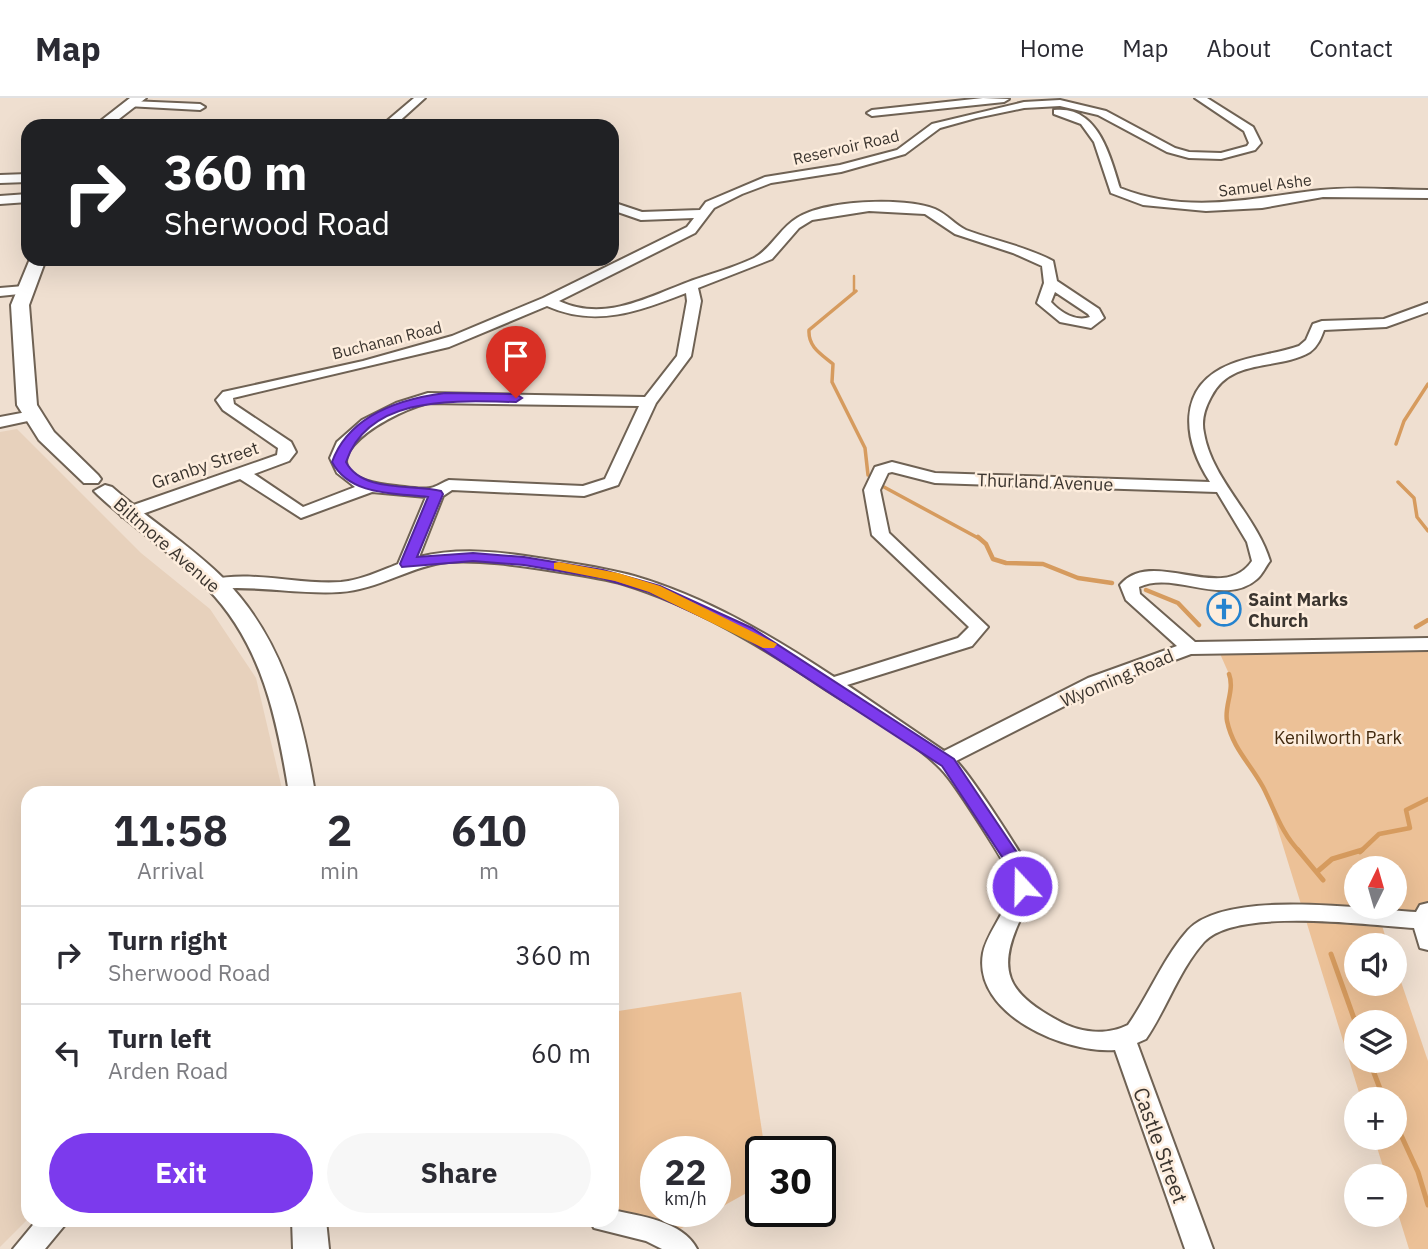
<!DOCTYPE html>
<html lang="en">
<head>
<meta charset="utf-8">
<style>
	:root { --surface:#fff; --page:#f7f7f7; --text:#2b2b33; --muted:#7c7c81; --line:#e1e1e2; --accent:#7c3aed }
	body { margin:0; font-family:"IBM Plex Sans",sans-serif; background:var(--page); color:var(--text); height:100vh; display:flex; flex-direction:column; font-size:26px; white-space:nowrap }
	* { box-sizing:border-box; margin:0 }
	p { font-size:23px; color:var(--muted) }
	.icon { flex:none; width:38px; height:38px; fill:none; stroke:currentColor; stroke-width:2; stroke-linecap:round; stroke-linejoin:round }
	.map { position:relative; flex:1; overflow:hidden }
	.sheet { position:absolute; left:21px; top:688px; width:598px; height:441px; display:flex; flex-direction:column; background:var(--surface); border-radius:21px; box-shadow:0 7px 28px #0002 }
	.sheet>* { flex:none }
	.guide { position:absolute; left:21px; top:21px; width:598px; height:147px; border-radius:21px; box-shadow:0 7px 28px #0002; background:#202124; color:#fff; overflow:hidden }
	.needle { width:46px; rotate:5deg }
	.buttons { position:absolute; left:1344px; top:758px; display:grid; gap:14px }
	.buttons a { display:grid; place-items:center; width:63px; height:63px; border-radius:50%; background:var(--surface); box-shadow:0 7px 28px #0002; font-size:35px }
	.speed { position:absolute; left:640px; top:1038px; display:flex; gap:14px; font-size:35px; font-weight:700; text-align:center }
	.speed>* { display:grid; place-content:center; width:91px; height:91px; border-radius:50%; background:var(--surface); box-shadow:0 7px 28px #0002; line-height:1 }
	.speed small { font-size:18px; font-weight:400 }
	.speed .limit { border:4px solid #111; border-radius:10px; background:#fff; color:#111 }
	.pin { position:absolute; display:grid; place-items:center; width:60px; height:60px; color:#fff; margin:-72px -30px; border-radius:50% 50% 50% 0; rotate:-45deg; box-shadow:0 0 7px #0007 }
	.pin .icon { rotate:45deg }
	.me { position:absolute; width:77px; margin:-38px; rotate:339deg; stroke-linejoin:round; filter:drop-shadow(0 0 5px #0008) }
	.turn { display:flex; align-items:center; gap:24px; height:147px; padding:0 28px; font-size:32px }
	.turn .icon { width:91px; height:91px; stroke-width:2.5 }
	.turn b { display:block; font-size:49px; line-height:60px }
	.eta { display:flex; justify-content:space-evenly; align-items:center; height:119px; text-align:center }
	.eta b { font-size:42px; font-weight:700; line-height:49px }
	.cta { display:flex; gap:14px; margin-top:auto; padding:14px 28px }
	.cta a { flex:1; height:80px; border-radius:42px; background:var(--accent); color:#fff; font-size:28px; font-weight:700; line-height:80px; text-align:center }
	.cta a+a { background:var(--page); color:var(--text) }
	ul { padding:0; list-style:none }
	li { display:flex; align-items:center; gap:21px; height:98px; padding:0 28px; border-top:2px solid var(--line) }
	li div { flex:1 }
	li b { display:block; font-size:26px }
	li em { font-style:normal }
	header { display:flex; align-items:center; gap:42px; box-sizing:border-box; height:98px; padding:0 35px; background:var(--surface); border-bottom:2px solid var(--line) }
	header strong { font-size:33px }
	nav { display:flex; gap:38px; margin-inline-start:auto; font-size:24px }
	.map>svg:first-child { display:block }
</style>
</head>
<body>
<header>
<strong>Map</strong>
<nav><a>Home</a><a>Map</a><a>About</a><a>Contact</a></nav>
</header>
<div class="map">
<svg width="1428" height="1151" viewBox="0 0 1428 1151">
	<rect width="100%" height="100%" fill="#efdfd0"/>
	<path fill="#e7d1bc" d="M17,331L141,455L210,511L256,580L283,695H28V1121L0,1149V334Z"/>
	<path fill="#ecc197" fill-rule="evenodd" d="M1428,546V813L1380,821L1388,847H1356V886H1395V866L1428,963V1151H1409L1395,1106V1078H1386L1374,1040H1395V1001H1361L1267,696L1228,634L1229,576L1217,549ZM1356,770H1395V808H1356ZM1356,924H1395V962H1356Z
		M741,894L765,1053L761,1054V1087L716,1112V1054H656V1113H713L680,1131L613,1113L612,914Z"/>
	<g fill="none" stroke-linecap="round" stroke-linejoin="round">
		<path stroke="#d69b5e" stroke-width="2.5" d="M854,195V178"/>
		<path stroke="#d69b5e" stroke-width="3.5" d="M856,193L809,232C808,249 821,256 833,266L832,284L865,350L868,377
			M1396,346L1404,323L1428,286
			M1398,384L1414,400L1417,419L1428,433
			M884,389L980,441"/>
		<path stroke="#d69b5e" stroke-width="4.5" d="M978,439L986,446L993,461L1006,465L1043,466L1078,480L1112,485
			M1146,492L1178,505L1199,527
			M1416,529L1428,522
			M1229,576C1235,592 1224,608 1227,623C1233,651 1250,665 1263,689C1275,712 1281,735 1300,754
			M1360,754L1379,736L1410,730L1406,712L1428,701"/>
		<path stroke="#d69b5e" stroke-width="5" d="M1298,752L1323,782
			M1318,773L1332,761L1362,752
			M1331,856L1356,926
			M1369,962L1384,1001
			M1395,1024L1418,1074L1428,1107"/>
		<defs>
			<path id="minor" d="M414,0H425L394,28H381Z
				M983,0L1009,1L1004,4L872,18L867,15L872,12Z
				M1195,0H1207L1253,29L1261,45L1255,52L1221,61L1189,60L1167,54L1098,17L1060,8L1024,10L976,20L940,30L905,56L841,74L771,85L742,96L714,110L695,135L559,203C604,224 646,200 688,184C710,176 733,170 754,160C772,150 780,130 797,120C825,102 904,99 935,111C947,116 955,127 966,132C995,143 1025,148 1053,163L1057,183L1099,211L1104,220L1091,230L1060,224L1037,205L1044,185L1042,168L1013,155L955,136L925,116L869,113L812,122L799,130L772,161L698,190L701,203L691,258L656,305L618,387L584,398L452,392L443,398L419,459C460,449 503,454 545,461C575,466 605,470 634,478C706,499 772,538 834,579L958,540L969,529L872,437L864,392L875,369L892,364L935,375L1210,384C1183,343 1175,288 1231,266C1253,257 1277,256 1299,248L1306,242L1313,226L1322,223L1384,221L1428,205V214L1386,229L1324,232C1321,240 1318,248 1310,254C1278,273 1231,259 1211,299C1205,310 1201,322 1204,335C1212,382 1256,417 1270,463C1266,468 1262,477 1257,481C1224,510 1174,472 1139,489L1140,496L1195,544L1428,540V552L1191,556L1102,589L956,663C967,672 1031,768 1032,779C1034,793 1027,807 1021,820C996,872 1007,895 1057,922C1079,935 1106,938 1128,927C1149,897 1163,860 1188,832C1226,791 1363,811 1416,814L1420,807L1428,805V852L1420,850L1414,830C1367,827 1236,809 1204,844C1179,872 1167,910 1146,941L1137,945L1213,1151H1185L1115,952C1067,956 972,917 983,855C988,830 1016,805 1010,778C1008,768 957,690 947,678C924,648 855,611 822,589C761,548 695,508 623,486C599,479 573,476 548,472C515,467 481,462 448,464C410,468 378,492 340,494C299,497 258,487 216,491L207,486L210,482C252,472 298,487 341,484C361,482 380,473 398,466L426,399L372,394L301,420L240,381L134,419H122L120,415L122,411L277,357L278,350L223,312L216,302L223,294L363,263L452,238L543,200L687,129L694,120L641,122L612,112V104L642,114L700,112L706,104L765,79L840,67L897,52L932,26L1024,4L1060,2L1106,13L1175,50L1189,54L1221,55L1247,48L1249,45L1244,33ZM1055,194L1088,216L1090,219C1076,224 1061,215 1051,204ZM686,195L687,203L677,258L645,299L428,295L396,305L362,322L337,344L330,360L337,375L355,389L303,409L254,376L289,363L296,354L291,344L234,306L233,300L449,249L547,208C596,230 639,213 686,195ZM428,305L639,308L605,381L583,388L449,382C443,384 440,387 434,389C424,393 407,389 396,388C290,377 378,318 428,305ZM892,374L935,385L1217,394L1247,444L1252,463C1223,507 1152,448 1120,487L1126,502L1177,548L1088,580L944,653L847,587L972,548L988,529L889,435L880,392L888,375Z
				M131,3L200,6L205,9L200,12L127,8L126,6Z
				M1054,12C1098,7 1110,58 1120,90C1189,117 1251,100 1321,92C1355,88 1393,92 1428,92V100L1323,99L1262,110L1206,113L1143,107L1111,95L1094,44L1081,26L1054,16Z
				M28,76V84L0,85V77Z
				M28,96V104L0,106V98Z
				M24,188L31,192L29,195L0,198V190Z
				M32,313L37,315V321L0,329V319Z
				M612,1112C640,1118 683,1123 697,1151H662L646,1143L594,1130L590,1122H612Z
				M37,1122H69L45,1151H13Z"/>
			<path id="major" d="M130,0H146L110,28H94Z
				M30,161H46L29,207L37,307L54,334L98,377L101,381L98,385H84L39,342L17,307L11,207Z
				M105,387L112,389C148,421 190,447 224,481C282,540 302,616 315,695H289C277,621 262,546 207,490C174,456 133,430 98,397L94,393Z
				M292,1122H326L329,1151H293Z"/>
		</defs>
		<use href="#minor" stroke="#6f6254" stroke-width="4"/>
		<use href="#major" stroke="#6f6254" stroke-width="4"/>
		<use href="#minor" fill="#fff" fill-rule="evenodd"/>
		<use href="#major" fill="#fff" fill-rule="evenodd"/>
	</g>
	<path fill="#7c3aed" stroke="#51269a" stroke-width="2" d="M445,295L516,296L522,300L516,304C457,303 369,296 346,364C362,395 413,386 441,393L443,396L417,459L473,455L524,459L603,472L660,488L752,530L954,661L1028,771L1031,788L1028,792H1015L1010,771L942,668L741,537L649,494L601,480L524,467L473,463L402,469L400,466L428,399C395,395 350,398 332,364C349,317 399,301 445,295Z"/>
	<path fill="#f59e0b" d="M559,464L618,475L660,488L777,546L774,550H763L649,494L615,483L554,471V465Z"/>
	<defs>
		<symbol id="church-ring" viewBox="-11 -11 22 22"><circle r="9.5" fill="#fdeddd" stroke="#2583cf" stroke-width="1.5"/><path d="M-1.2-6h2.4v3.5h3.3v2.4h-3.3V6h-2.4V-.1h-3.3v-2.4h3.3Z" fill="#2583cf"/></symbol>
	</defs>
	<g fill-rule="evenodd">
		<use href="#church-ring" x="1205" y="492" width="38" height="38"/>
	</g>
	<g text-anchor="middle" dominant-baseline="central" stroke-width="5" stroke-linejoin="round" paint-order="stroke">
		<g font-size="16" fill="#3b352f" stroke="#fdeddd">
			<text transform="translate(846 49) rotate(-13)">Reservoir Road</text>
			<text transform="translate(1265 87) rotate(-7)">Samuel Ashe</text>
			<text transform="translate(387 242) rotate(-14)">Buchanan Road</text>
		</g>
		<g font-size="18" fill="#3b352f" stroke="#fdeddd">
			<text transform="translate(205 367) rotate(-19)">Granby Street</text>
			<text transform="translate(1045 384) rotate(2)">Thurland Avenue</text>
			<text transform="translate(167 447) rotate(41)">Biltmore Avenue</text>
			<text transform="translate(1117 580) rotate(-23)">Wyoming Road</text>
		</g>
		<g font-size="18" font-weight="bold" fill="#3b352f" stroke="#fdeddd" text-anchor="start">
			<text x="1248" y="501">Saint Marks<tspan x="1248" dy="21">Church</tspan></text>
		</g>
		<g font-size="18" fill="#432b10" stroke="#fdeddd">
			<text x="1338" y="639">Kenilworth Park</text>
		</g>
		<g font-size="21" fill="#3b352f" stroke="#fdeddd">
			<text transform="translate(1161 1047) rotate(70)">Castle Street</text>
		</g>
	</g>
</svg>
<div class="buttons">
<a><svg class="needle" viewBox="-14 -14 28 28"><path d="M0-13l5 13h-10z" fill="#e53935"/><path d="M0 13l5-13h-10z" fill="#7c7c81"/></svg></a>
<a><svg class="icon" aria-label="sound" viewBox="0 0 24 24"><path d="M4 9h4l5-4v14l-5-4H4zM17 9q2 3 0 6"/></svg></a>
<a><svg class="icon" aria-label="layers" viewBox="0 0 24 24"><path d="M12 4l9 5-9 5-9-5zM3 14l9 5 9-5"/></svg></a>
<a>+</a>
<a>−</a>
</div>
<div class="speed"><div>22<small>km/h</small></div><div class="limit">30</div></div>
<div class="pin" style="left:516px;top:300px;background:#d93025"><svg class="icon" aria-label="arrive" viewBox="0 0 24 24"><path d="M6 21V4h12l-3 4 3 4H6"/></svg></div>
<svg class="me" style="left:1022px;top:788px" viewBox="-20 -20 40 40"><circle r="17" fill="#7c3aed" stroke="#fff" stroke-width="3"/><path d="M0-11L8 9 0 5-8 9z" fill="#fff"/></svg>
<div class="guide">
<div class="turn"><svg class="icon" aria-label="right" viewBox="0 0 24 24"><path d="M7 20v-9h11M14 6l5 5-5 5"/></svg><div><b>360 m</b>Sherwood Road</div></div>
</div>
<section class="sheet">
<div class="eta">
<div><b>11:58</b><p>Arrival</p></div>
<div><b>2</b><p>min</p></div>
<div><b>610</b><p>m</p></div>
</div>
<ul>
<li><svg class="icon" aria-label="right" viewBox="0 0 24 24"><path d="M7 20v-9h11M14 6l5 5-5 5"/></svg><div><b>Turn right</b><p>Sherwood Road</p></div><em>360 m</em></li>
<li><svg class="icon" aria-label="left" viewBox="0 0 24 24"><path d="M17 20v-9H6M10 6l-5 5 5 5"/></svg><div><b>Turn left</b><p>Arden Road</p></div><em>60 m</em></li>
</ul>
<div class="cta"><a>Exit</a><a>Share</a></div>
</section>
</div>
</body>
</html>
